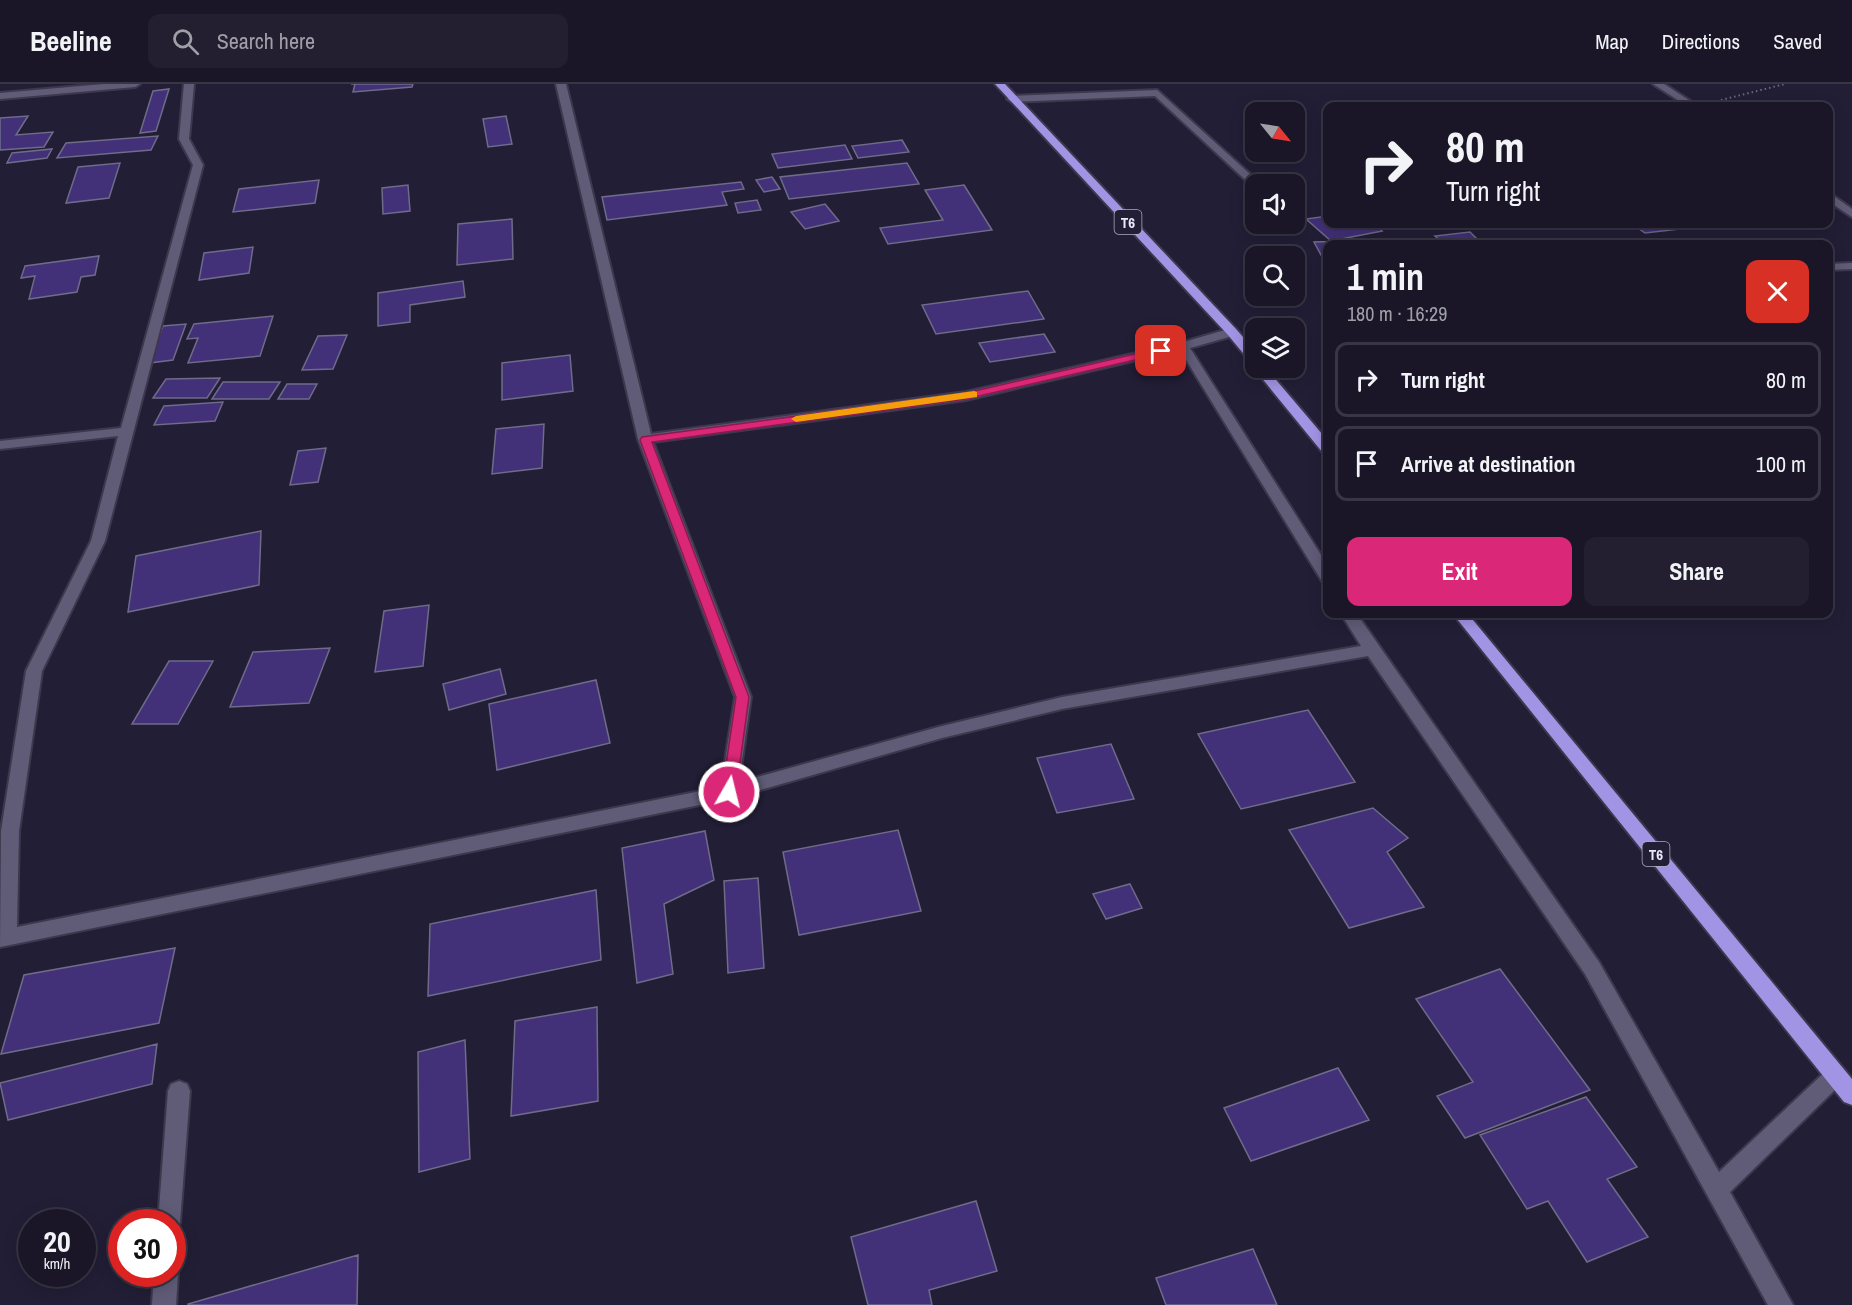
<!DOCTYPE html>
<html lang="en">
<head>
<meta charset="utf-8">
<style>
	:root { --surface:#1a1628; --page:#231f30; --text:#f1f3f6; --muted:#9f9fa8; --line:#383545; --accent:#db2777 }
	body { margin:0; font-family:"Archivo Narrow",sans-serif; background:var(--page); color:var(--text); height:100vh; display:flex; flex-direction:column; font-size:22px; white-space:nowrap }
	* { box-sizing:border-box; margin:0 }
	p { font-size:20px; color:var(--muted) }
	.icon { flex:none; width:33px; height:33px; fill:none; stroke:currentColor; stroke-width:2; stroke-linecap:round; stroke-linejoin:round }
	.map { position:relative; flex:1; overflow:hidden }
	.details { position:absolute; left:1323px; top:156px; width:510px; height:378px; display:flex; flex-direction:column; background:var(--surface); border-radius:12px; box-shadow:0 3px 15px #0003,0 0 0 2px var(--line) }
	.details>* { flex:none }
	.top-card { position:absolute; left:1323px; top:18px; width:510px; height:126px; border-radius:12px; box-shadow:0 3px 15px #0003,0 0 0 2px var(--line); background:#1a1628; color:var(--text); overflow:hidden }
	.needle { width:39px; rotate:120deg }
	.buttons { position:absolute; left:1245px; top:18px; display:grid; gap:12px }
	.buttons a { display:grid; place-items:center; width:60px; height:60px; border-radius:12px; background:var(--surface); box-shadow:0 3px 15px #0003,0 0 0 2px var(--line); font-size:30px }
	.speed { position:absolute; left:18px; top:1125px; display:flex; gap:12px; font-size:30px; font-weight:700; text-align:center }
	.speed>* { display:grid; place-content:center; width:78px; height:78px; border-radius:50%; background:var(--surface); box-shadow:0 3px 15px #0003,0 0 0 2px var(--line); line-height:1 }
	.speed small { font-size:15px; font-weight:400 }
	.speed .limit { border:9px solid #d22; background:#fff; color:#111 }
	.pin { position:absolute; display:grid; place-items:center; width:51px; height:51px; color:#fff; margin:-26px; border-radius:12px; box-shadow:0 3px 9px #0006 }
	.me { position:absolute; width:66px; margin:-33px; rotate:8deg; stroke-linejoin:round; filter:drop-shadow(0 0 4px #0008) }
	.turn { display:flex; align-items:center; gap:21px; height:126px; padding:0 24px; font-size:27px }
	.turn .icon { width:78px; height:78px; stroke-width:2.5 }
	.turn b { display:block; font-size:42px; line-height:51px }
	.round { display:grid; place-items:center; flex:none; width:63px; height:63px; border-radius:12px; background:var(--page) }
	.overview { display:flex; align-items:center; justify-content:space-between; height:102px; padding:0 24px }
	h1 { font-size:36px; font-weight:700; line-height:45px }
	.action { display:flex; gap:12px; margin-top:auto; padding:12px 24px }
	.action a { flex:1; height:69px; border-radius:12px; background:var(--accent); color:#fff; font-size:24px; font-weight:700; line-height:69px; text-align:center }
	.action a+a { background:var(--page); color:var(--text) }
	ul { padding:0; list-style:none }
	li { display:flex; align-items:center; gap:18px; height:75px; margin:0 12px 9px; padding:0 12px; border:3px solid var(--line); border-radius:12px }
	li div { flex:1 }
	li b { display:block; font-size:22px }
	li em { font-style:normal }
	header { display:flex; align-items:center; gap:36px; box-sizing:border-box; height:84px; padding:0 30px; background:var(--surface); border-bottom:2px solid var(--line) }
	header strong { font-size:28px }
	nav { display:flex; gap:33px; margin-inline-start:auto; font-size:21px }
	.search { width:420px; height:54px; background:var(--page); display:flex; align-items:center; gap:15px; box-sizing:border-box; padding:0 21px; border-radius:12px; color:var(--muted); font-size:22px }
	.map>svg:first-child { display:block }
</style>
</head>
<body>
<header>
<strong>Beeline</strong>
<div class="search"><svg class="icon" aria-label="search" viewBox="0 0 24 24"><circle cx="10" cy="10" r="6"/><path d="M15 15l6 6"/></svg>Search here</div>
<nav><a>Map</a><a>Directions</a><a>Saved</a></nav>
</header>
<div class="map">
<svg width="1852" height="1221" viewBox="0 0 1852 1221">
	<rect width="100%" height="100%" fill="#221e36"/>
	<path fill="#423079" stroke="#6f6b88" stroke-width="1.5" d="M351,0H413L412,3L353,8L355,0Z
		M169,5L156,47L140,49L153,7Z
		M28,32L16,51L53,48L44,63L0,66V34Z
		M506,32L512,60L488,63L483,35Z
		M158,52L151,66L57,74L66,59Z
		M902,56L909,68L858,74L852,62Z
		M845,61L852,75L778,84L772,70Z
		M52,65L47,74L7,79L12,69Z
		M120,79L109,114L66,119L78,83Z
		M907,79L919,100L789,115L780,93Z
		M772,93L780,105L764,108L756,96Z
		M319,96L315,119L233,128L239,105Z
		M741,98L744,105L722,108L727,121L607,136L602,113Z
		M408,101L410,127L383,130L382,104Z
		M964,101L992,146L888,160L880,144L943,136L925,106Z
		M757,116L761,126L738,129L735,119Z
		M825,120L839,137L805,145L791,128Z
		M1328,132V140H1373L1382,147L1331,157L1306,135Z
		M512,135L513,175L457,181L458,140Z
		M1632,140H1673L1680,145L1645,149Z
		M1470,148L1482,160H1444L1435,152Z
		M1383,156L1386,160H1328V184L1314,158Z
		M253,163L249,189L199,196L204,169Z
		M99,172L95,191L81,193L77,208L29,215L35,192L21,194L25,182Z
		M463,197L465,213L410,221V238L378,242V209Z
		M1028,207L1044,235L936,250L922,221Z
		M273,232L260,272L188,279L198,254L187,255L194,240Z
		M186,240L173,276L149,279L163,242Z
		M1044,250L1055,268L990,278L979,259Z
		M347,251L333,285L302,286L318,252Z
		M570,271L573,307L502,316V279Z
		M220,294L207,314H153L166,295Z
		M223,298H280L269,315H212Z
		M287,300H317L309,315H278Z
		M223,318L215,337L154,341L164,322Z
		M544,340L542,384L492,390L496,345Z
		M326,364L318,398L290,401L298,367Z
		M261,447L259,501L128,528L136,472Z
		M429,521L423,582L375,588L384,527Z
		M330,564L309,619L230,623L253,568Z
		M169,577H213L178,640H132Z
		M500,585L506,610L449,626L443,600Z
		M596,596L610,659L497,686L489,620Z
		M1308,626L1355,698L1241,725L1198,650Z
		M1111,660L1134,715L1057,729L1037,674Z
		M1373,724L1408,754L1387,768L1424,823L1349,844L1289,746Z
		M898,746L921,827L799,851L783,768Z
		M705,747L714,796L664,820L673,890L637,899L622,764Z
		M758,794L764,884L728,889L724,797Z
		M1130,800L1142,824L1106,835L1093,810Z
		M596,806L601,876L428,912L430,840Z
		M175,864L159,939L1,970L24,891Z
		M1500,885L1590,1006L1465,1054L1437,1012L1473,998L1416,915Z
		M597,923L598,1017L511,1032L515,937Z
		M465,956L470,1075L419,1088L418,968Z
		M157,960L152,1000L8,1036L0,999Z
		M1338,984L1369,1036L1251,1077L1224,1024Z
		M1586,1013L1637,1083L1607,1095L1648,1153L1587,1178L1548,1117L1527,1125L1480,1051Z
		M976,1117L997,1187L929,1206L932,1221H868L851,1153Z
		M1253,1165L1277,1221H1166L1156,1194Z
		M358,1171L357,1221H188V1220Z"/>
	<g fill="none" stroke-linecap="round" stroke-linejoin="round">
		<defs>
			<path id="service" d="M1157,6L1261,100L1252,102L1155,12L1012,18L1007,15L1012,12Z
				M1852,179V185L1828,186V180Z"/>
			<path id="minor" d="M104,0H140L135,3L0,15V9Z
				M184,0H194L189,55L203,81L105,457L42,587L19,747L17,843L721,703L735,613L638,355L556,0H566L651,350L966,308L1180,259L1232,244L1236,245V251L1190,264L1328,482V500L1323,499L1180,266L966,316L653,358L751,613L739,698L942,642L1062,613L1361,562L1341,530H1357L1599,878L1719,1088L1829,984L1836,981L1843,984L1847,991L1843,998L1730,1108L1793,1221H1768L1585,890L1368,572L1062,625L942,654L729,715L0,863L1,747L26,587L91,457L118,352L0,365V357L121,344L193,81L179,55Z
				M1653,0H1664L1698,22H1687Z
				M1828,108L1852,125V133L1828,117Z
				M179,997L187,1000L190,1007L180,1138L177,1146L172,1148V1138H158L168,1007L171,1000Z
				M172,1181L178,1190L176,1221H152L154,1190H172Z"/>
			<path id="trunk" d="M995,0H1005L1236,245L1256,268V281L1252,280L1228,251Z
				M1256,281V284H1266L1328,357V370L1323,369L1256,287L1254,284Z
				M1453,530H1468L1852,995V1021L1844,1018Z"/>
		</defs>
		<use href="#service" stroke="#3d384d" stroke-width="4"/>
		<use href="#minor" stroke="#3d384d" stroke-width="4"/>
		<use href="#trunk" stroke="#3d384d" stroke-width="4"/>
		<path stroke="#6c697f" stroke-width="2" stroke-dasharray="1.5 3" stroke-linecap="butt" d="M1721,16L1785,0"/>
		<use href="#service" fill="#605c78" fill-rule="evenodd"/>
		<use href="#minor" fill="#605c78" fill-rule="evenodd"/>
		<use href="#trunk" fill="#a294e4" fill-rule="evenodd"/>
	</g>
	<path fill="#db2777" stroke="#8e194d" stroke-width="1.5" d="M1161,264L1167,267L1165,269L966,315L652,358L749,613L736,708L734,712H724L722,708L736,613L640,356L642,353L966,309Z"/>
	<path fill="#f59e0b" d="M974,307L977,308V313L796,338L791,335L796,332Z"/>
	<g text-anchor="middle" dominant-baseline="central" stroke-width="4.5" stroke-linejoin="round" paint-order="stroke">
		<g fill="#221e36" stroke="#aeabbe" stroke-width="1.5">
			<rect x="1114.5" y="126" width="27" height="24" rx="4.5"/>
			<rect x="1642.5" y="758" width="27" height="24" rx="4.5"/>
		</g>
		<g font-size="15" font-weight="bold" fill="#eae8f9">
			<text x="1128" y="138">T6</text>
			<text x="1656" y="770">T6</text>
		</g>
	</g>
</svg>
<div class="buttons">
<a><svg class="needle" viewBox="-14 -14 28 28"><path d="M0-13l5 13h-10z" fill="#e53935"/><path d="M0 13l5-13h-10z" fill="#9f9fa8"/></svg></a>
<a><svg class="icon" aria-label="sound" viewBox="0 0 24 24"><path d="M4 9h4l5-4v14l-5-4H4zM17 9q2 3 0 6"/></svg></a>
<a><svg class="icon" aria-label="search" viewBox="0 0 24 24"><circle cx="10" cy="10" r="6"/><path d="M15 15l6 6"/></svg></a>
<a><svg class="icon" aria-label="layers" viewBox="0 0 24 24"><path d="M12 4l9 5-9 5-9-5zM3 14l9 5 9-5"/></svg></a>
</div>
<div class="speed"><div>20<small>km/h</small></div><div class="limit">30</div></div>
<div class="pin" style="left:1161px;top:267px;background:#d93025"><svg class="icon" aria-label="arrive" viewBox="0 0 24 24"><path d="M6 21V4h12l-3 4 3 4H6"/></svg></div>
<svg class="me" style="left:729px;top:708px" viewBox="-20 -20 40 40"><circle r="17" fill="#db2777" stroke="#fff" stroke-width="3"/><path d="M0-11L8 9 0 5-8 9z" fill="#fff"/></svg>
<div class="top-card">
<div class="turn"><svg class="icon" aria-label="right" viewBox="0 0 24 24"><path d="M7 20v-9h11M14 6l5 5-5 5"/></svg><div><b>80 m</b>Turn right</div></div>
</div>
<section class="details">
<div class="overview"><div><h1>1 min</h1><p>180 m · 16:29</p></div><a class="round" style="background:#d93025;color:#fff"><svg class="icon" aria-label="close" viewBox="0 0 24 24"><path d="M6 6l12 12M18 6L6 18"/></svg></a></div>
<ul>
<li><svg class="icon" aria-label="right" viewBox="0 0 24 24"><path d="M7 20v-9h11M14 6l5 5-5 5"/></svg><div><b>Turn right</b></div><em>80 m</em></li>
<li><svg class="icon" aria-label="arrive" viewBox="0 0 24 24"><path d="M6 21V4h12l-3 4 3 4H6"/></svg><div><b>Arrive at destination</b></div><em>100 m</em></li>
</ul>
<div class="action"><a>Exit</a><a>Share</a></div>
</section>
</div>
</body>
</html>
